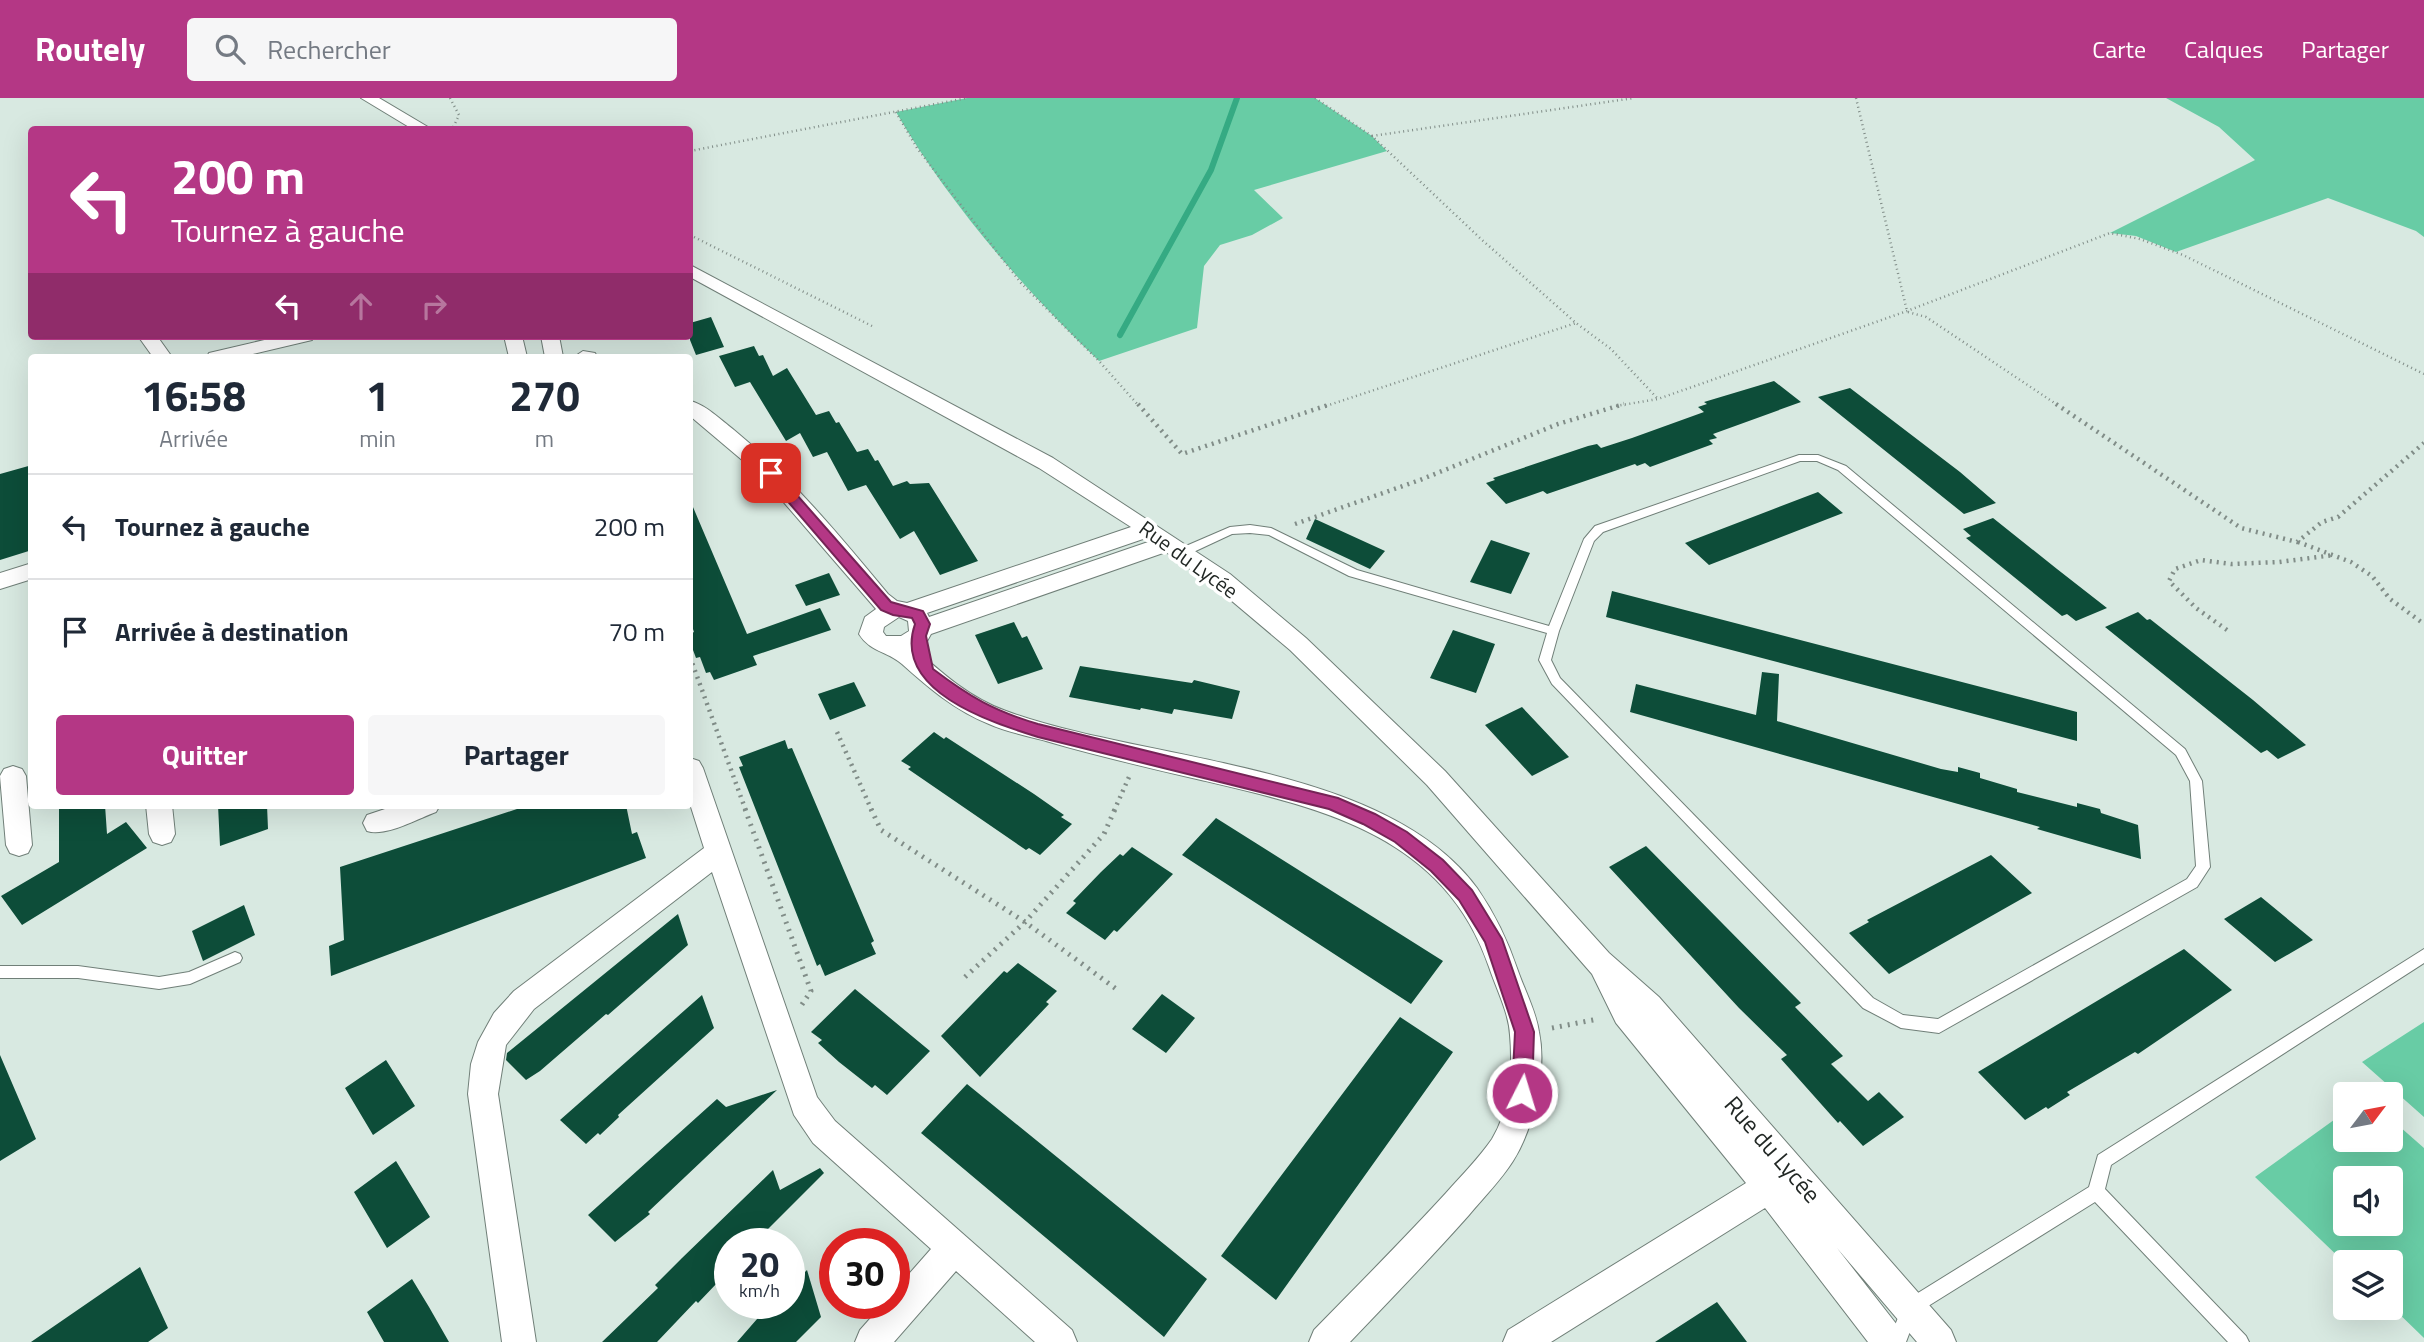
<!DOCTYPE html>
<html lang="fr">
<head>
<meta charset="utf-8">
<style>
	:root { --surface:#fff; --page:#f6f6f7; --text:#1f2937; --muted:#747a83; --line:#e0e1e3; --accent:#b43785 }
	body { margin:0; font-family:"Titillium Web",sans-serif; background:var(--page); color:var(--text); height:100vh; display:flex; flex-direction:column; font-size:26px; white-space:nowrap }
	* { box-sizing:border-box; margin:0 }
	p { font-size:23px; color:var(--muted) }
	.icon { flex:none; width:38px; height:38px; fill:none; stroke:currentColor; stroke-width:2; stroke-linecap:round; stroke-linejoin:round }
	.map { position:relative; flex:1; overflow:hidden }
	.drawer { position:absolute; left:28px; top:256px; width:665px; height:455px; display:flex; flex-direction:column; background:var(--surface); border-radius:7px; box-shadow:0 7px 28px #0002 }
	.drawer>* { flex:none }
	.top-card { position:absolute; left:28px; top:28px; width:665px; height:214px; border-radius:7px; box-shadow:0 7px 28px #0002; background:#b43785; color:#fff; overflow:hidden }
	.needle { width:46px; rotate:58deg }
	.tools { position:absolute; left:2333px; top:984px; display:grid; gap:14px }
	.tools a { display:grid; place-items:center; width:70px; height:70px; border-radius:7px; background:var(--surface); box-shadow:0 7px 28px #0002; font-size:35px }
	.speed { position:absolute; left:714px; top:1130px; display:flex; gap:14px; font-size:35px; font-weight:700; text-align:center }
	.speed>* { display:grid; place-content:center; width:91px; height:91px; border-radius:50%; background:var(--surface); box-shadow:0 7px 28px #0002; line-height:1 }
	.speed small { font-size:18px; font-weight:400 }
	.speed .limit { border:10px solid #d22; background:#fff; color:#111 }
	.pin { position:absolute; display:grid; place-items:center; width:60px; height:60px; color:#fff; margin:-30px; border-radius:14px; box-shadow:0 4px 10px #0006 }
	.me { position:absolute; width:77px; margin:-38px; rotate:5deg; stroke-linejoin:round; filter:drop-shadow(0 0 5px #0008) }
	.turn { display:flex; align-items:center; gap:24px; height:147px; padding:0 28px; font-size:32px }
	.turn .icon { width:91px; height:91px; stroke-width:2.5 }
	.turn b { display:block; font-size:49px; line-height:60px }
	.lanes { display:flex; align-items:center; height:66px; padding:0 28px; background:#0003; justify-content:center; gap:35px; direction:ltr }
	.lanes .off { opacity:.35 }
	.eta { display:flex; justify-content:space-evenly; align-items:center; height:119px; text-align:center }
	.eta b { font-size:42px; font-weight:700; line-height:49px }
	.button { display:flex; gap:14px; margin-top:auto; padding:14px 28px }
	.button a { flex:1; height:80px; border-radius:7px; background:var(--accent); color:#fff; font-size:28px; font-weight:700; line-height:80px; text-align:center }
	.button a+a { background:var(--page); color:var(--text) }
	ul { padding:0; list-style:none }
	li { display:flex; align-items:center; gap:21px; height:105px; padding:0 28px; border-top:2px solid var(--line) }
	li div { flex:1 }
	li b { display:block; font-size:26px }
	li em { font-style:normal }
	header { display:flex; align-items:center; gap:42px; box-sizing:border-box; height:98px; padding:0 35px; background:var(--accent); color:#fff }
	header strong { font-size:33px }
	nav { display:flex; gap:38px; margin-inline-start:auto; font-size:24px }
	.search { width:490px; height:63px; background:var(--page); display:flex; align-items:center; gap:18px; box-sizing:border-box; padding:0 24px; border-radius:7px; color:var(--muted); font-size:26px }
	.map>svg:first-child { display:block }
</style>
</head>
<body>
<header>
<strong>Routely</strong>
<div class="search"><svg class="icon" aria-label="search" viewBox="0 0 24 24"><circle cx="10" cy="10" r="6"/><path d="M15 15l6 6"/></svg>Rechercher</div>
<nav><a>Carte</a><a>Calques</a><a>Partager</a></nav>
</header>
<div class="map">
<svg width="2424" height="1244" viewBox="0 0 2424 1244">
	<rect width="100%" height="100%" fill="#d8e9e1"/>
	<path fill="#68cca5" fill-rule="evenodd" d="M967,0H1315L1372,38L1387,53L1254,92L1283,120L1252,137L1220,147L1204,168L1197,230L1099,263C1024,192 948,104 896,14Z
		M2166,0H2424V139L2416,133L2328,100L2176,154L2136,138L2110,135L2255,62L2219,29Z
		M2424,924V1019L2362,964Z
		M2345,1014V1041H2390L2391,1021L2424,1050V1240L2391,1208L2390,1164L2345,1165L2255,1079ZM2345,1080H2390V1125H2345Z"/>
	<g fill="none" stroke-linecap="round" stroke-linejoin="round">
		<path stroke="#35aa83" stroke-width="6" d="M1120,237L1211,72L1237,0"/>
	</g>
	<path fill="#0d4d39" d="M711,219L724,249L696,257L690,242V225Z
		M754,248L759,258L763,257L773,278L787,270L816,317L829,313L836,325L839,324L857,354L868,351L875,363L878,362L893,388L907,383L910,386L929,385L978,463L940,477L914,433L900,441L866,387L848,393L827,354L813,359L800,335L786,343L750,284L735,289L719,258Z
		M1774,283L1801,304L1713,336L1717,340L1709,342L1713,346L1650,369L1645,365L1637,368L1635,366L1547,396L1543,393L1506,406L1486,385L1495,382L1493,380L1588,348L1597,346L1601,350L1632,340L1704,314L1698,309L1707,306L1704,304Z
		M1850,290L1960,374L1996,405L1964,416L1818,299Z
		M32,367V452L0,462V376Z
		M1818,394L1843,415L1709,467L1685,445Z
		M690,402L747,536L820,510L831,532L753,558L757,567L714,582L710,574L706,575L700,559L696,560L690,544V536L694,534L690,522Z
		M1993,420L2057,471L2107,510L2076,523L2067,516L2062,518L1966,440L1971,438L1963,431Z
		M1315,421L1385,453L1370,471L1306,441Z
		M1491,442L1530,455L1511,496L1470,484Z
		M829,475L840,497L806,508L795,487Z
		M1612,493L2077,614V643L1606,519Z
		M2138,514L2147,522L2150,521L2253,602L2306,647L2278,661L2267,652L2261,655L2105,529Z
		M1014,524L1022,540L1027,538L1043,571L998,586L975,537Z
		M1453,532L1495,546L1476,595L1430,580Z
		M1080,568L1192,585L1194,582L1240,593L1232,621L1174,611L1172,616L1141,610L1140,612L1069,599Z
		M1762,574L1779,576L1777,623L1941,671L1958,674V669L1980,675V680L2017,691V694L2077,709V705L2100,711L2101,715L2138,727L2141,761L2037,731L2040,729L1630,614L1636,586L1756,617Z
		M854,584L866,608L830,622L818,596Z
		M1522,609L1569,659L1532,678L1485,627Z
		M934,634L944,641L946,639L1034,696L1064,717L1061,719L1072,726L1040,757L1029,750L1026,752L908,671L911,669L901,663Z
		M785,642L788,651L792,650L874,843L871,845L876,856L825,878L820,866L817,868L739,669L743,668L739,659Z
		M59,707H105L107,736L126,724L147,750L22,827L1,798L59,764Z
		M218,707H267L268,731L220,748Z
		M529,707H626L632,736L637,734L646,760L331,878L329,848L344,842L340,769Z
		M1216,720L1443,863L1411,906L1182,757Z
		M1646,748L1801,905L1795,909L1843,958L1831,966L1868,1003L1879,994L1904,1019L1863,1048L1840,1023L1838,1025L1781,961L1787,957L1739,910L1609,769Z
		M1132,749L1173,776L1117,834L1114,832L1105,842L1066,815L1076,805L1073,803L1101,774L1120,756L1123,758Z
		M1991,757L2032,795L1889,876L1849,835L1869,824L1867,822Z
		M2261,799L2313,842L2275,864L2224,821Z
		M244,807L255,837L203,863L192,833Z
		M678,816L688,847L608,917L606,916L540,973L526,982L506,962L507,955Z
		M2184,851L2232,892L2138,956L2135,954L2067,994L2070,997L2048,1011L2046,1009L2025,1022L1978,974Z
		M1018,865L1057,893L1046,904L1049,906L980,979L941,938L1004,873L1007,875Z
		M855,891L930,953L887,997L875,987L872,990L839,964L818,945L822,942L811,934Z
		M1162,896L1195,920L1166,955L1132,931Z
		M702,897L714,930L618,1017L619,1019L600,1037L598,1035L586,1046L560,1022Z
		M1400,919L1453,954L1276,1202L1221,1158Z
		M0,957L36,1041L0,1063Z
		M386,962L415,1008L373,1037L345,990Z
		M967,986L1207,1181L1164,1239L921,1035Z
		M777,992L648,1114L650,1116L615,1144L588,1117L717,1001L726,1009Z
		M396,1063L430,1119L387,1150L354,1094Z
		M820,1070L824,1075L753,1146H730V1169L716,1183L718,1184L698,1205L696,1203L657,1244H602L658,1190L655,1187L682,1160L773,1072L780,1092Z
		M140,1169L168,1230L148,1244H31Z
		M807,1172L821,1219L796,1244H737L770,1206H789V1190Z
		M412,1181L429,1209L449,1244H384L367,1214Z
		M1717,1204L1747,1244H1655Z"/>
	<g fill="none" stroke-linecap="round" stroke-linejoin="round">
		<defs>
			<path id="lane" d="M1799,357H1818L1846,368L2185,651L2202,683L2210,769L2197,789L1939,935L1901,930L1863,910L1552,586L1539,562L1547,535L1349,478L1269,437L1250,435L1232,436L1187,457L1183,458L1178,454L1179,451L1230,429L1250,427L1271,430L1357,472L1549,528L1584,441L1595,428ZM1800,363H1817L1838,372L2176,657L2190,683L2196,768L2187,781L1938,921L1903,917L1873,900L1560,580L1551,562L1559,533L1594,443L1603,434Z
				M2424,851V865L2111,1067L2105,1091L2246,1238L2249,1244H2228L2095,1104L1917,1215L1906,1244H1888L1905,1203L2089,1089L2098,1057Z
				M235,854L240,856L242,860L240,864L190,886L159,891L78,880H0V868H78L159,879L189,874Z"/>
			<path id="street" d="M361,0H379L433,32H414Z
				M690,167L1053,360L1230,476L1306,540L1445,673L1609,855L1659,899L1951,1232L1956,1244H1917L1837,1150L1901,1232L1906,1244H1868L1765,1110L1551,1244H1503L1508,1232L1746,1085L1616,925L1592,876L1427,687L1290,552L1214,488L1166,454L931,536L926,545L915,551C943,576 970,600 1006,613C1145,664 1384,664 1477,790C1495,816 1508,843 1518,873C1525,893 1536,913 1539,934C1547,972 1534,1030 1513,1063C1501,1082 1484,1099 1469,1117C1431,1160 1390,1202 1350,1244H1309L1314,1232C1358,1187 1403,1142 1446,1095C1461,1078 1479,1060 1492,1041C1510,1012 1513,970 1510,937C1509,915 1496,890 1489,869C1444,737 1321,710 1201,682C1149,670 1097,658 1046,643C1027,638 1007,634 989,626C954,612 929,590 902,566C887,553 870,554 859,536L865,519L876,511L761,378L690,318V303C705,306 721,322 734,332C792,380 840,438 888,496L897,503L907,505L1131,429L1039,370L690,179ZM1146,440L1151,443L929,519L927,515ZM899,519L908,523L909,533L901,538H886L883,534L884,529Z
				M138,238H157L172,259H153Z
				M281,238H314L312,242L240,259H207L209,255Z
				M504,238H522L527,259H509Z
				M541,238H559L563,259H545Z
				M583,253L595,255L597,259H574Z
				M32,465V481L0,491V475Z
				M690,660L699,663L703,670L817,999L835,1023L1072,1232L1077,1244H1035L956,1173L894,1244H855L860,1232L883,1206H894V1193L931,1151L813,1045L794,1017L712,774L534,911L506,947L498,996L536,1244H502L468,996L471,966L478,944L494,915L514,893L704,750L690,706Z
				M13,668L22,671L26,678L32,747L28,755L19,758L10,755L6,747L0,678L4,671Z
				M146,707H172L175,736L171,744L162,747L153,744L149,736Z
				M397,707H440L436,714C417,721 386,739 367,733L363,725L367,717Z"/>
		</defs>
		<use href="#lane" stroke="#707f78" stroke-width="2"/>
		<use href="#street" stroke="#707f78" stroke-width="2"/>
		<path stroke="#818d88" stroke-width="2.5" stroke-dasharray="1 3.5" stroke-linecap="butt" d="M450,0L459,17L452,32
			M1315,0L1372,38L1481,141L1576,225L1611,251L1658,301
			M1856,0L1907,213
			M896,14L917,50L1021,185L1099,263L1139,308
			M1372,38L1634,0
			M690,53L967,0
			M690,137L872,228
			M1908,214L1926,219L2059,308
			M1326,308L1576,225
			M1616,308L1658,301L1907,213L2110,135L2140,141L2183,157L2424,276"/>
		<path stroke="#818d88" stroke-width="4.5" stroke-dasharray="2 5" stroke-linecap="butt" d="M1138,306L1182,356L1331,306
			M2056,306L2241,430L2297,444L2322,424L2338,419L2424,345
			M1295,426L1420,382L1558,326L1624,306
			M2298,444L2351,464L2372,478L2390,501L2424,526
			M2227,532L2196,510L2169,483L2175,471L2201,462L2231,466L2279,464L2334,457
			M690,559L746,713
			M837,634L872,713
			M1114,713L1129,679"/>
		<path stroke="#818d88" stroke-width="5" stroke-dasharray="2 6" stroke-linecap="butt" d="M745,711L811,893L801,908
			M871,711L881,732L1025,824L1119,893
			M965,879L1025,824L1104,736L1115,711
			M1552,930L1598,921"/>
		<use href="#lane" fill="#fff" fill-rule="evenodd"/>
		<use href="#street" fill="#fff" fill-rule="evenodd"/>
	</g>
	<path fill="#b43785" stroke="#752456" stroke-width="2" d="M771,370L775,372L891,504L923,513L930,526L926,538L933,571C970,599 994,613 1038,626L1338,700L1375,716L1407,734L1443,762L1472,792L1502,841L1534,934L1532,995L1529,1002L1522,1005L1515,1002L1512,995L1515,934L1485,844L1459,802L1431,773L1395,744L1363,726L1329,711L1038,639C990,624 892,593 915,526L912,520L893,517L881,512L766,378L764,375Z"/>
	<g text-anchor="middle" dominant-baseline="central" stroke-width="7" stroke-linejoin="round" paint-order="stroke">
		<g font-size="21" fill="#222825" stroke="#fff">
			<text transform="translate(1189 461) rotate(36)">Rue du Lycée</text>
		</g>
		<g font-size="24" fill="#222825" stroke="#fff">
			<text transform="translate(1773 1051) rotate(49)">Rue du Lycée</text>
		</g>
	</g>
</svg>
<div class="tools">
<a><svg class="needle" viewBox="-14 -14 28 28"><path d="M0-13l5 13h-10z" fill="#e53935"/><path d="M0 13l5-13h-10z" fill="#747a83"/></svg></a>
<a><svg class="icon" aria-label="sound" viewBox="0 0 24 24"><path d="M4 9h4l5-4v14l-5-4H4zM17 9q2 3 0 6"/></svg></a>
<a><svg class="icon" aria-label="layers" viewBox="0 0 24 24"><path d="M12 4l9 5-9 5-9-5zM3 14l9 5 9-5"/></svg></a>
</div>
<div class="speed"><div>20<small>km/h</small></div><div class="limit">30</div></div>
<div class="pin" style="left:771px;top:375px;background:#d93025"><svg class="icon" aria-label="arrive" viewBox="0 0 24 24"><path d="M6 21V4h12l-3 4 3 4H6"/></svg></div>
<svg class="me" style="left:1522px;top:995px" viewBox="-20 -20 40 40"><circle r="17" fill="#b43785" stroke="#fff" stroke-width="3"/><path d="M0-11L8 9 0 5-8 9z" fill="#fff"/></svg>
<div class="top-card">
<div class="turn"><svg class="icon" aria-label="left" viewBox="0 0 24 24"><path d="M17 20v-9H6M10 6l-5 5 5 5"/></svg><div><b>200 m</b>Tournez à gauche</div></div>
<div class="lanes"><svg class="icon" aria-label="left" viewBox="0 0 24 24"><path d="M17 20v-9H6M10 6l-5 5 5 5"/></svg><svg class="icon off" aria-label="ahead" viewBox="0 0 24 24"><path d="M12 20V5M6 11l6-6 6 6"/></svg><svg class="icon off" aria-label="right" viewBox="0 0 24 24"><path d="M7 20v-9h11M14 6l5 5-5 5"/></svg></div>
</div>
<section class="drawer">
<div class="eta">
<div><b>16:58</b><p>Arrivée</p></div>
<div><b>1</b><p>min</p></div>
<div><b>270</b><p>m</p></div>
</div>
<ul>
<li><svg class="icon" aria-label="left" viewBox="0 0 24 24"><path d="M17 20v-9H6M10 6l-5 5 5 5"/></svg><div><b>Tournez à gauche</b></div><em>200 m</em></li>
<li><svg class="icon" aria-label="arrive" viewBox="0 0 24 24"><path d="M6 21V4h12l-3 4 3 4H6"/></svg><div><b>Arrivée à destination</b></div><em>70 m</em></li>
</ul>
<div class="button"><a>Quitter</a><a>Partager</a></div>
</section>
</div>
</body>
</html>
